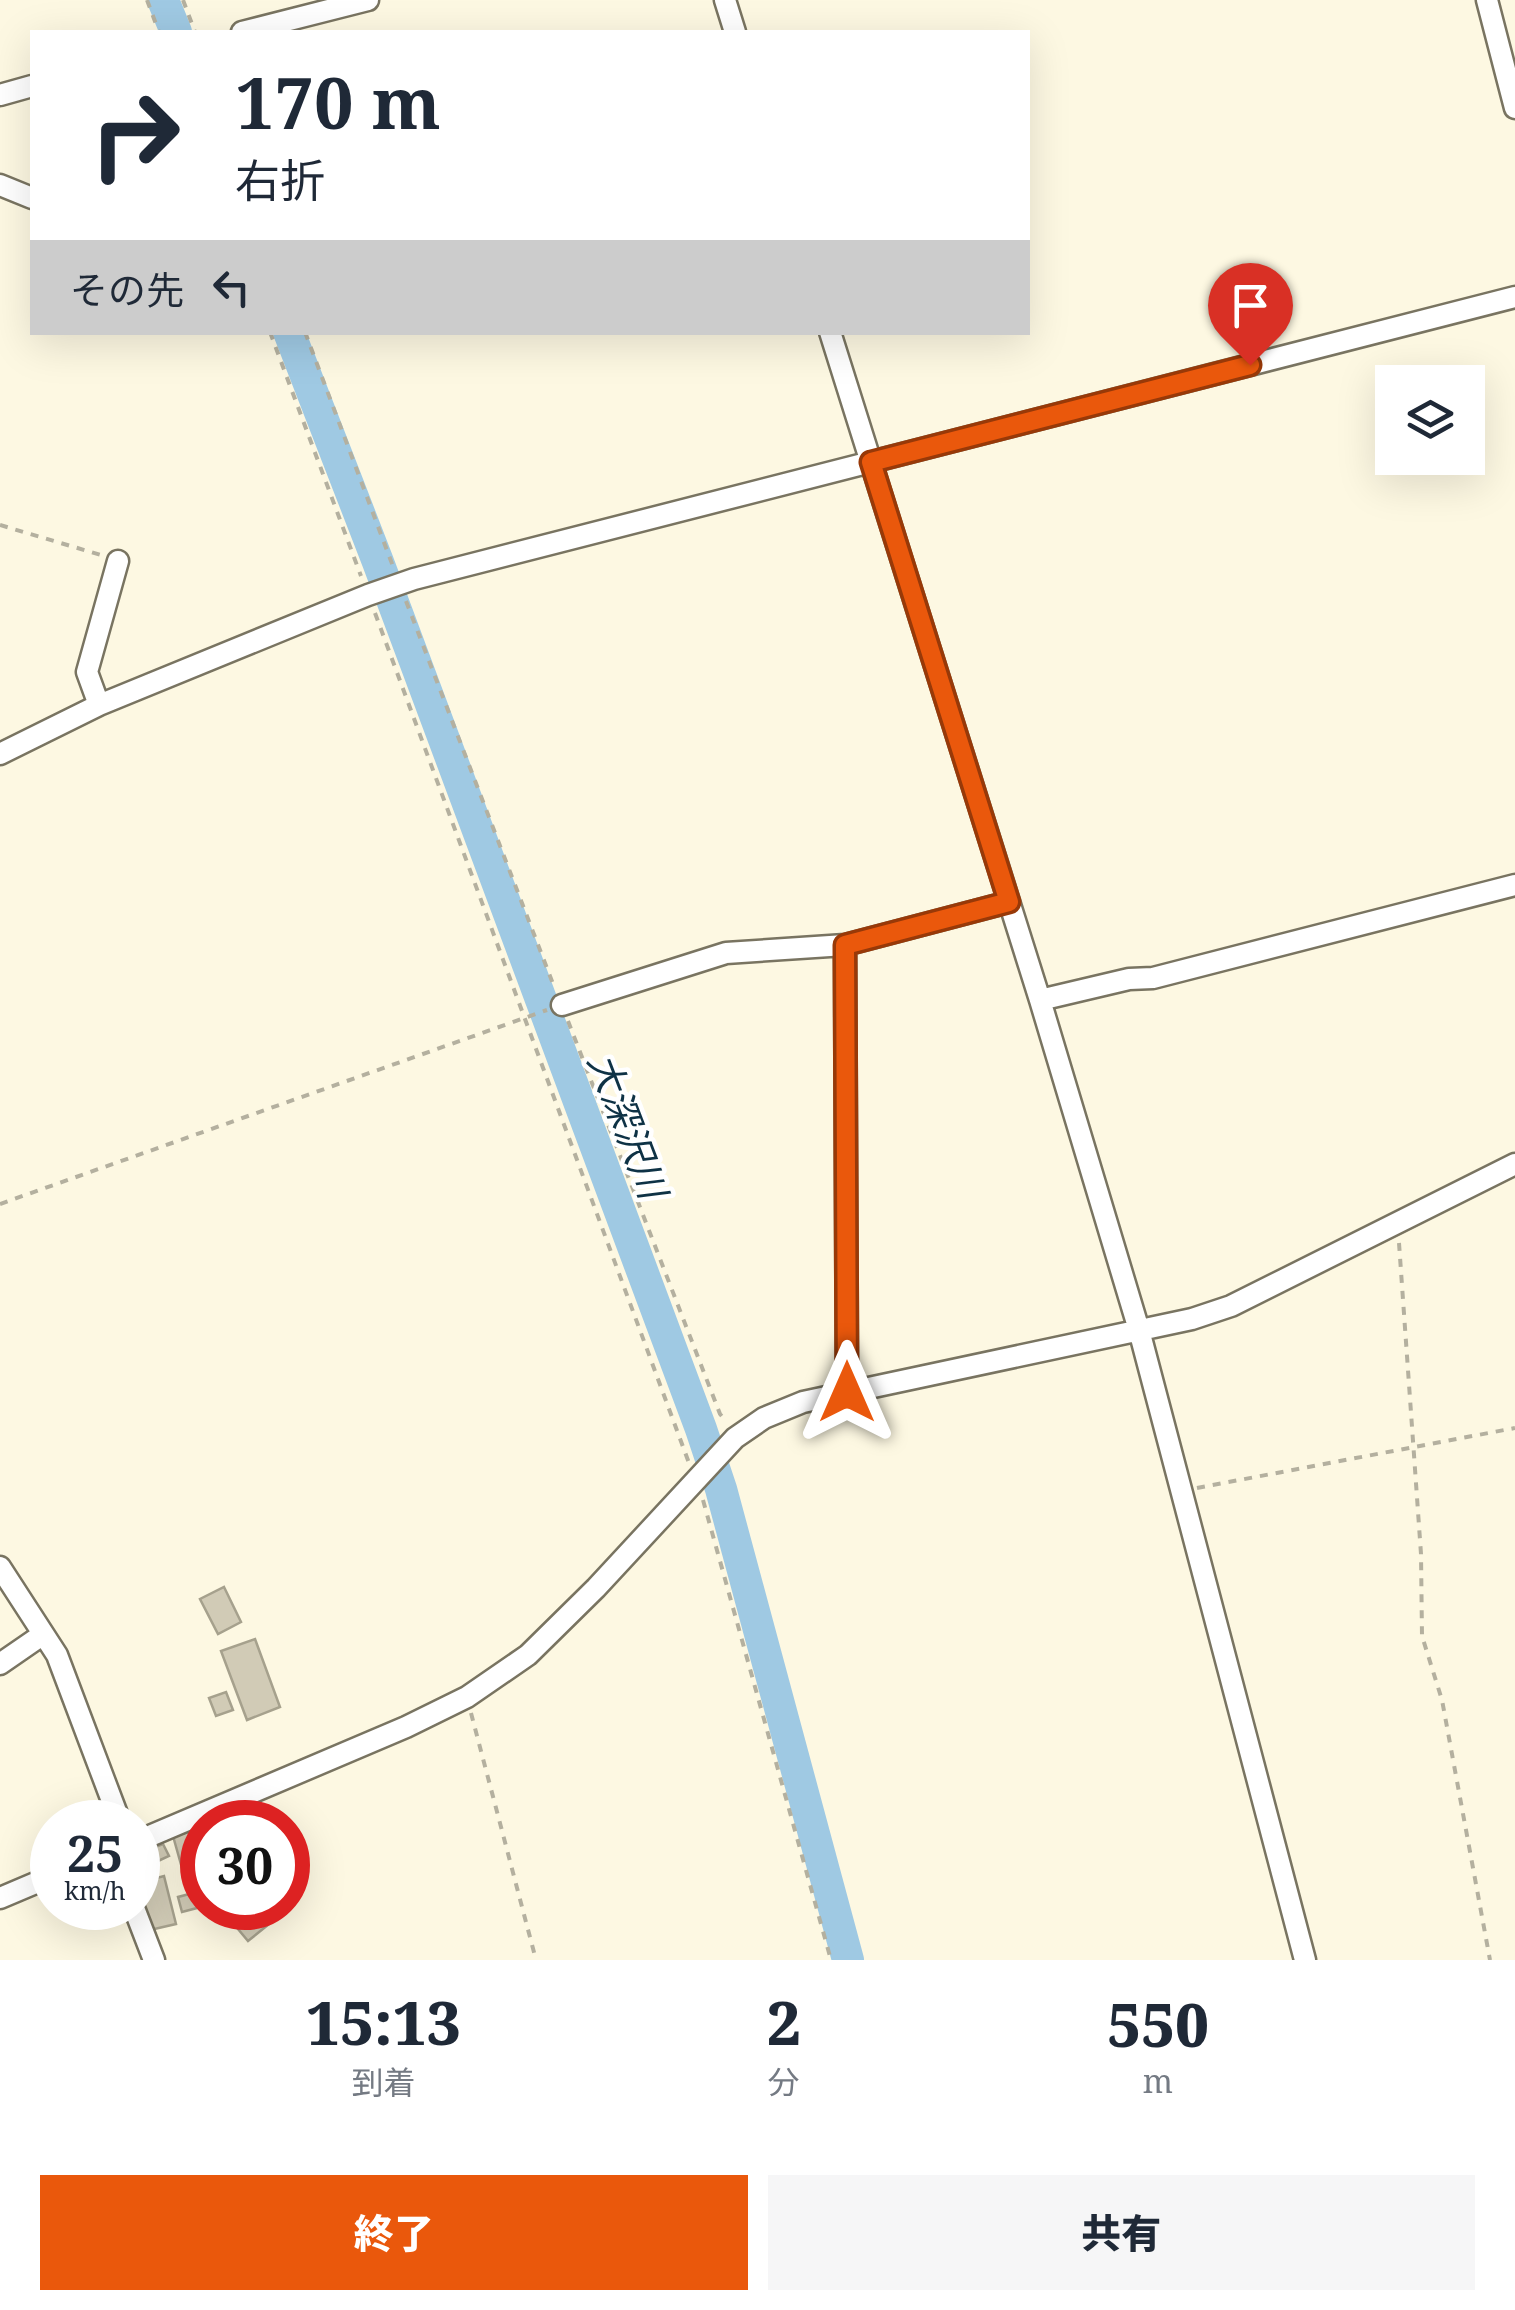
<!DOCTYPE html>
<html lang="ja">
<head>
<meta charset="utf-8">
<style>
	:root { --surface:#fff; --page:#f6f6f7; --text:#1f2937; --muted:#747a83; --accent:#ea580c }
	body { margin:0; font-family:"Noto Serif","Noto Sans JP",serif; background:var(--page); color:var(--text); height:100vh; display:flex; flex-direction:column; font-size:38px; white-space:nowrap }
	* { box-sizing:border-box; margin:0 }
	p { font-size:32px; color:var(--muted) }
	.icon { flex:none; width:55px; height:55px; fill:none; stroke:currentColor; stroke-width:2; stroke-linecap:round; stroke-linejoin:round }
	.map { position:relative; height:1960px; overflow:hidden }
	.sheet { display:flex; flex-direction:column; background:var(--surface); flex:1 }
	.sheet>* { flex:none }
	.top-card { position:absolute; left:30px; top:30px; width:1000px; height:305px; border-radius:0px; box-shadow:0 10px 40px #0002; background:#fff; color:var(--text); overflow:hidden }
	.controls { position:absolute; left:1375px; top:365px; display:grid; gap:20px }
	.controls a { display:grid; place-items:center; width:110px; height:110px; border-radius:0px; background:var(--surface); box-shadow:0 10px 40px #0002; font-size:50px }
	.speed { position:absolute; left:30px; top:1800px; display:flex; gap:20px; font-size:50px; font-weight:700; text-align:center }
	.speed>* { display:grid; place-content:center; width:130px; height:130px; border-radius:50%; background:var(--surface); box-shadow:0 10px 40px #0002; line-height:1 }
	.speed small { font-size:25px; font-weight:400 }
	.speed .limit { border:15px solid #d22; background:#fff; color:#111 }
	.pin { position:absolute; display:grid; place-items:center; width:85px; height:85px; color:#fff; margin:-102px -42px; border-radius:50% 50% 50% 0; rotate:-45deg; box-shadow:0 0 10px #0007 }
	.pin .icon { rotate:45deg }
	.me { position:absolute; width:110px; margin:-55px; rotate:0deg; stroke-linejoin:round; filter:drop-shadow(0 0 8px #0008) }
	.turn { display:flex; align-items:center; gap:35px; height:210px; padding:0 40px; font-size:45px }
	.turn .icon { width:130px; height:130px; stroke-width:2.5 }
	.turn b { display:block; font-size:70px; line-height:85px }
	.then { display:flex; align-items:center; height:95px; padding:0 40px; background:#0003; gap:20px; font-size:38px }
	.eta { display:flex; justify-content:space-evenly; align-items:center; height:170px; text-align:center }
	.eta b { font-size:60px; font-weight:800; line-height:70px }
	.cta { display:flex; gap:20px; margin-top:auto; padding:20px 40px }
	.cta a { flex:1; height:115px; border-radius:0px; background:var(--accent); color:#fff; font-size:40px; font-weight:800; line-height:115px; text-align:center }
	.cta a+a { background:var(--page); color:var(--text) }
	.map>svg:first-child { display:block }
</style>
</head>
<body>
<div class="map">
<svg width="1515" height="1960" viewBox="0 0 1515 1960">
	<rect width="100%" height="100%" fill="#fdf8e2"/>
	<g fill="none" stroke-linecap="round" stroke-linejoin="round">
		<path stroke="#9fc9e3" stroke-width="32" d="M163,0L176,32
			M289,332L378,562L701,1429L721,1489L848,1960"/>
	</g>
	<path fill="#d1cbb6" stroke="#a6a18d" stroke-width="2.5" d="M224,1587L241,1622L218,1634L200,1599Z
		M255,1639L280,1707L247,1720L221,1651Z
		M226,1692L233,1710L216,1716L209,1698Z
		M253,1808L259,1818L253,1822H237L236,1820Z
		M193,1831L201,1863L182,1868L173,1836Z
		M163,1844L169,1856L156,1862L150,1849Z
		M288,1848L299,1865L288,1873Z
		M151,1852L154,1862L145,1865L142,1855Z
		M164,1876L176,1924L150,1930L138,1883Z
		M193,1893L197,1908L182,1912L178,1897Z
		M227,1908H264L274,1920L248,1941L223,1911Z"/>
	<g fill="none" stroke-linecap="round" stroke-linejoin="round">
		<defs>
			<path id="minor" d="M725,0L735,32
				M1487,0L1515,108
				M242,32L368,0
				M0,95L32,86
				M0,185L32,198
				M830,332L1040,1000L1139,1330L1305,1960
				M99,705L87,672L118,561
				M0,754L99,705L368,595L414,579L1515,297
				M845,945L847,1393
				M1040,1000L1129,979L1153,978L1515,885
				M562,1005L726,953L845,945L1009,902
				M0,1567L57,1655L120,1822
				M0,1664L42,1635
				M138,1841L406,1727L467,1697L528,1655L596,1588L735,1438L764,1418L803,1402L1192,1319L1231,1306L1515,1164
				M0,1898L52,1876
				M134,1908L154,1960"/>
		</defs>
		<use href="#minor" stroke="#797461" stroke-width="25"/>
		<path stroke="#b4b09f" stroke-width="4" stroke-dasharray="8 8" stroke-linecap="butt" d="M147,0L159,32
			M183,0L195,32
			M270,332L361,576
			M305,332L394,569
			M0,525L101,555
			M406,601L555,989
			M375,613L689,1463
			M568,1021L720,1414L726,1421
			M0,1204L547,1010
			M1399,1243L1421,1554L1422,1636L1442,1700L1490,1960
			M1197,1488L1515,1428
			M703,1500L831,1960
			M471,1713L536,1960"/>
		<use href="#minor" stroke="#fff" stroke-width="20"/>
	</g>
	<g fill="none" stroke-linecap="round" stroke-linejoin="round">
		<defs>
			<path id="route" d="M847,1392L845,945L1009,902L871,462L1250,365"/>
		</defs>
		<use href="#route" stroke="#983908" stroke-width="25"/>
		<use href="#route" stroke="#ea580c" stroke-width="18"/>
	</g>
	<g text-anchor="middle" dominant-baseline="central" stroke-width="9" stroke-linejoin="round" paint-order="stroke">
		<g font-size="38" font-style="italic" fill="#0e3245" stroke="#fff">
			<text transform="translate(629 1125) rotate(69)">大深沢川</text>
		</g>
	</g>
</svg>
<div class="controls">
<a><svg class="icon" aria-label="layers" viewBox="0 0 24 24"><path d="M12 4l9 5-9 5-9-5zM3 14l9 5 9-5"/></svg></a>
</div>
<div class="speed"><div>25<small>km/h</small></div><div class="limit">30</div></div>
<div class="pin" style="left:1250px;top:365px;background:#d93025"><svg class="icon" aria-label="arrive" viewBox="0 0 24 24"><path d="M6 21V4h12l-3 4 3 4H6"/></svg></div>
<svg class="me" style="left:847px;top:1392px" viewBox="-20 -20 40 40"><path d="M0-17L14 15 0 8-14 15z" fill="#ea580c" stroke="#fff" stroke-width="4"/></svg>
<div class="top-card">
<div class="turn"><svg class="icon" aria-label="right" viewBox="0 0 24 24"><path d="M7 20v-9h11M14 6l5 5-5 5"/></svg><div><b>170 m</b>右折</div></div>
<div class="then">その先<svg class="icon" aria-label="left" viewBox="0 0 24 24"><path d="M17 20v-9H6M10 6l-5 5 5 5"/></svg></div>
</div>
</div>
<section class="sheet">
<div class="eta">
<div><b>15:13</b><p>到着</p></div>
<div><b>2</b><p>分</p></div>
<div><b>550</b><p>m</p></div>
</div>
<div class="cta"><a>終了</a><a>共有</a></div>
</section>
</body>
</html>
